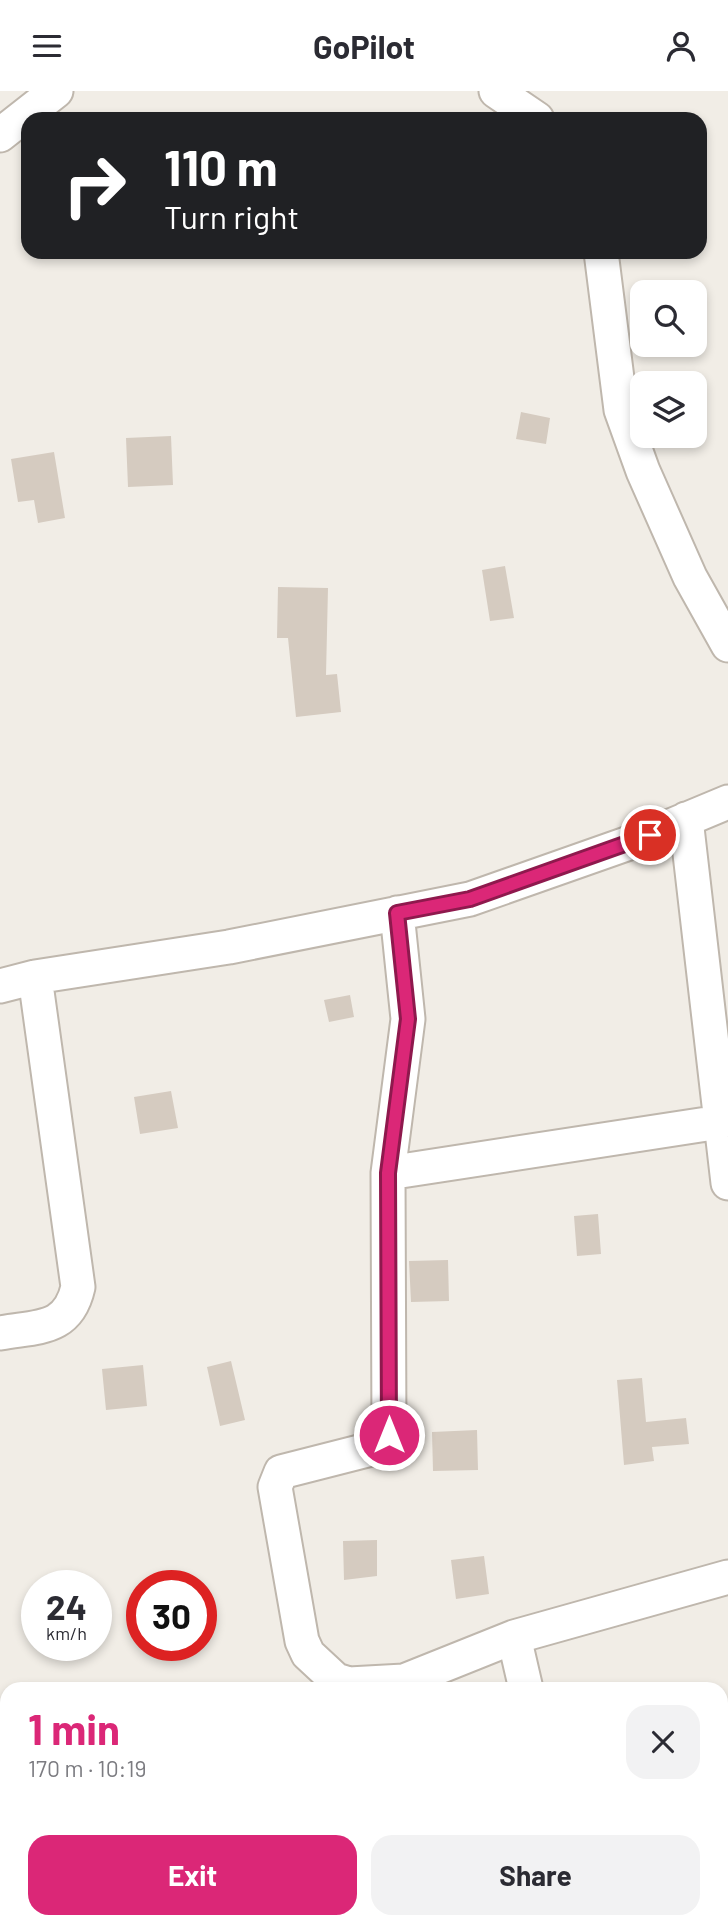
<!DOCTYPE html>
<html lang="en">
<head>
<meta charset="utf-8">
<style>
	:root { --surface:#fff; --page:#f2f2f3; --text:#2b2b33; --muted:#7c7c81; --accent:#db2777 }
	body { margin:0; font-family:Barlow,sans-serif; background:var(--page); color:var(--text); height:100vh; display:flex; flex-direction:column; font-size:26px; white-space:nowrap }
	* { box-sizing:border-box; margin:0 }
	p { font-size:23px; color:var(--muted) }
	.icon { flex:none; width:38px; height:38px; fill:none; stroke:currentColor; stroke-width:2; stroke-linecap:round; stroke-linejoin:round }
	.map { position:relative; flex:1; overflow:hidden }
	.details { position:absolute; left:0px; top:1591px; width:728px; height:247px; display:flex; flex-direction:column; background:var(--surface); border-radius:21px 21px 0 0; box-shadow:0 4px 10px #0003 }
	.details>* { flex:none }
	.banner { position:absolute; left:21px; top:21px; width:686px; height:147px; border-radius:21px; box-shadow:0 4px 10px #0003; background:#202124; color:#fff; overflow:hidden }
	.controls { position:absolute; left:630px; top:189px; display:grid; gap:14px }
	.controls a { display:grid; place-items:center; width:77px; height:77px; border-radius:14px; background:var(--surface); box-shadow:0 4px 10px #0003; font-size:35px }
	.speed { position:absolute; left:21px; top:1479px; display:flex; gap:14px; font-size:35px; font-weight:700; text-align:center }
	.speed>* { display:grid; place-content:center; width:91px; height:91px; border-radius:50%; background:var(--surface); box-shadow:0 4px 10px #0003; line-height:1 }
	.speed small { font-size:18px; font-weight:400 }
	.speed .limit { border:10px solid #d22; background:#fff; color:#111 }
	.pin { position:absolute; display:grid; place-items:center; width:60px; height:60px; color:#fff; margin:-30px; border:4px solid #fff; border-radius:50%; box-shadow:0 2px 7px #0007 }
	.me { position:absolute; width:77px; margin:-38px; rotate:0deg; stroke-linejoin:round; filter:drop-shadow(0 0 5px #0008) }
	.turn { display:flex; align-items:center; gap:24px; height:147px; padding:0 28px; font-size:32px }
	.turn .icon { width:91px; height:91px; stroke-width:2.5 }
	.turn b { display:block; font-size:49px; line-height:60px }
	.round { display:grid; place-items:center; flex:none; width:74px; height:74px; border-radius:21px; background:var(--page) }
	.head { display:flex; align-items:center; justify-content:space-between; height:119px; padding:0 28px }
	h1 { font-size:42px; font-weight:700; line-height:52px; color:var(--accent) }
	.primary-button { display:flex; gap:14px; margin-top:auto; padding:14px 28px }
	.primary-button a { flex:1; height:80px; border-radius:21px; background:var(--accent); color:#fff; font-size:28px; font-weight:700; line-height:80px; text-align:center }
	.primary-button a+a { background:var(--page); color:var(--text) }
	header { display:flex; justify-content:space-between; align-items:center; height:91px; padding:0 28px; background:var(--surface); font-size:32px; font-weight:700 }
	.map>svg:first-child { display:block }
</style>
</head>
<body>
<header><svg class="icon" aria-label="menu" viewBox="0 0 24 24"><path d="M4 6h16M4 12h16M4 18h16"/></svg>GoPilot<svg class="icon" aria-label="person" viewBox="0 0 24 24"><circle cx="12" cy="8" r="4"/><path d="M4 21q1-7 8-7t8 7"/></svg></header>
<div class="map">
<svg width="728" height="1836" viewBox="0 0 728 1836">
	<rect width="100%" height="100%" fill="#f1ede6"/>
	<path fill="#d5cbc0" d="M521,321L550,327L546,353L516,348Z
		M171,345L173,394L128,396L126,347Z
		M54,361L65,427L38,432L34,409L18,411L11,368Z
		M505,475L514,527L490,530L482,479Z
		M278,496L328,497L326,584L337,583L341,621L296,626L288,547H277Z
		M350,904L354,926L329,931L324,909Z
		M171,1000L178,1037L140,1043L134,1006Z
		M598,1123L601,1163L577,1165L574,1125Z
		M448,1169L449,1210L411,1211L409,1170Z
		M231,1270L245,1329L220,1335L207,1276Z
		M143,1274L147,1315L106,1319L102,1278Z
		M642,1287L646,1331L686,1327L689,1353L652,1356L654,1370L624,1374L617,1289Z
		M477,1339L478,1379L433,1380L432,1341Z
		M377,1449V1485L344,1489L343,1450Z
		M484,1465L489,1503L456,1508L451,1469Z"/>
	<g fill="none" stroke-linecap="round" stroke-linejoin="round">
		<defs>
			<path id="minor" d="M496,0L537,28
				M0,44L56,0
				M601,161L621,319L643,380L690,486L728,554
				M686,728L728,1092
				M397,822L408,928L388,1082L389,1344L379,1356L281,1381L275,1396L302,1550L308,1563L336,1589L349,1593L404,1590L514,1546L728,1486
				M0,895L35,886L229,856L470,808L632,751L728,711
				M388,1082L720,1031
				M0,1242C38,1235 68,1240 78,1196L35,886
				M514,1546L526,1598
				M721,1728L728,1726
				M612,1830L613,1836
				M300,1836L314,1830"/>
		</defs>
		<use href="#minor" stroke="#bfb7ad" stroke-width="37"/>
		<use href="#minor" stroke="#fff" stroke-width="33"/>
	</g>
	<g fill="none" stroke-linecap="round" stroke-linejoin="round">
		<defs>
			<path id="route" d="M389,1344L388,1082L408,928L397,822L470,808L650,744"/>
		</defs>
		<use href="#route" stroke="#8e194d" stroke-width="18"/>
		<use href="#route" stroke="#db2777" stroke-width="12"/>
	</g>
</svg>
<div class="controls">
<a><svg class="icon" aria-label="search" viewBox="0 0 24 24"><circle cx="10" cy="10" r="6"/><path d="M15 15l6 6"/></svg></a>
<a><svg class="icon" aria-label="layers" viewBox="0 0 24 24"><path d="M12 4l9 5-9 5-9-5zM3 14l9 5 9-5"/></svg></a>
</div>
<div class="speed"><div>24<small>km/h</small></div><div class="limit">30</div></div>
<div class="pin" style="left:650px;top:744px;background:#d93025"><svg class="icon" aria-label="arrive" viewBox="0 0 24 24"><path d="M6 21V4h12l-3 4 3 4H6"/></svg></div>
<svg class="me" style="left:389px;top:1344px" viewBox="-20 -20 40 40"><circle r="17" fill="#db2777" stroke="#fff" stroke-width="3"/><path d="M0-11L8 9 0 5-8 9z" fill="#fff"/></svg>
<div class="banner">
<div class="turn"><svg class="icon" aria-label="right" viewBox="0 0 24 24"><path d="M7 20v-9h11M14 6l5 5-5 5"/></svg><div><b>110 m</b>Turn right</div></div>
</div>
<section class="details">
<div class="head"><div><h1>1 min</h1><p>170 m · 10:19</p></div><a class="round"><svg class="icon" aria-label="close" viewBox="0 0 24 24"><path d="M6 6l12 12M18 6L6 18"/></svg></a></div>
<div class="primary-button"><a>Exit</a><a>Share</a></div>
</section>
</div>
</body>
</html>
